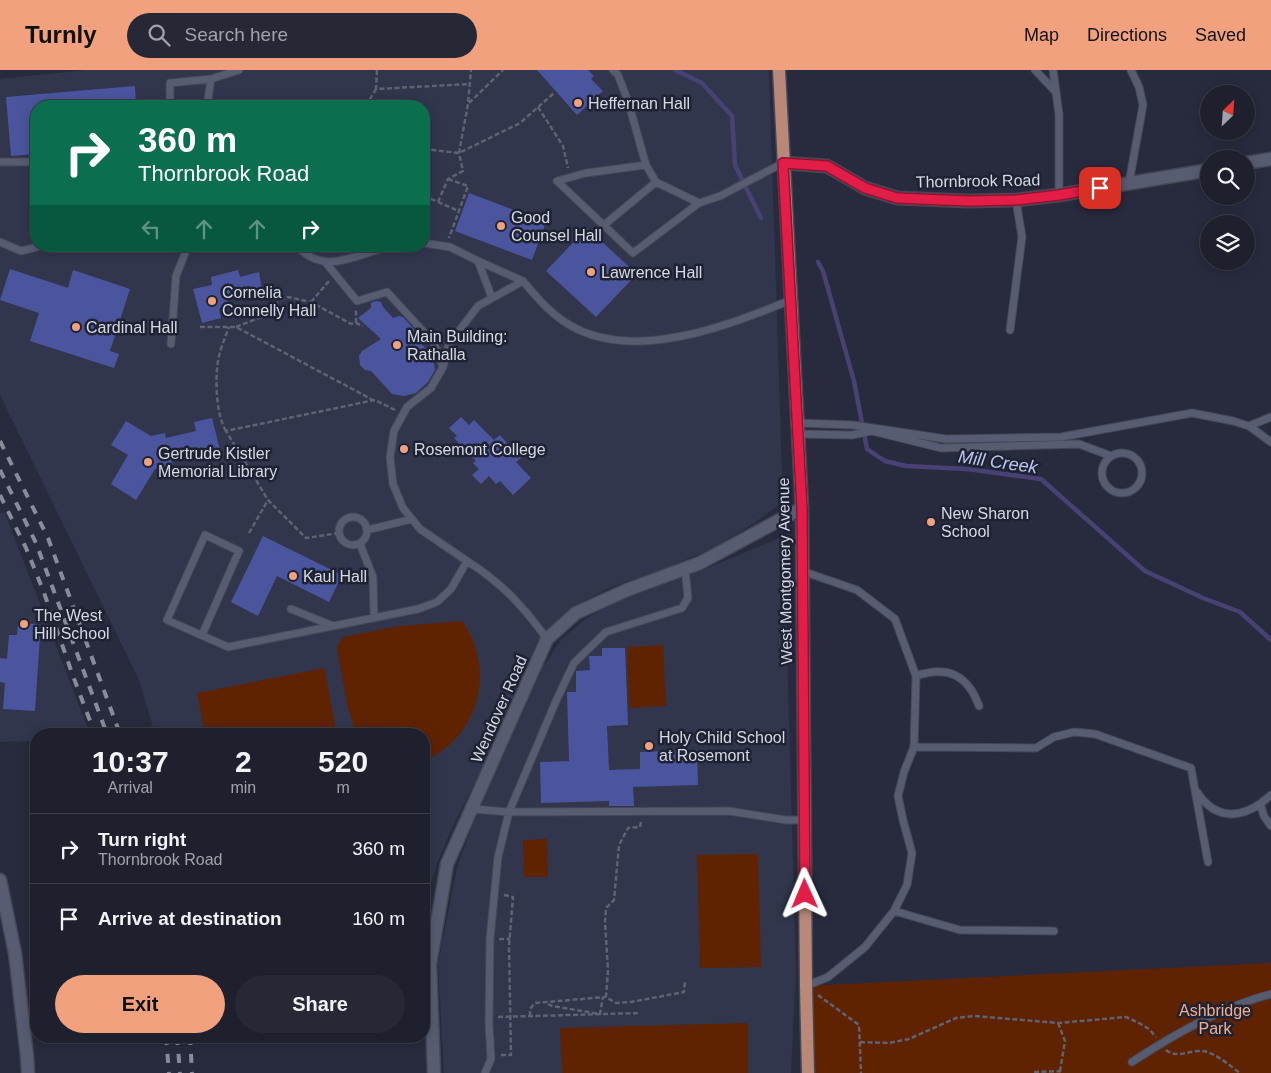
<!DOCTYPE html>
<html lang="en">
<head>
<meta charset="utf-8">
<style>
	:root { --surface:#1e202e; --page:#262836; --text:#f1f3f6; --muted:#a1a3aa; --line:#3c3e4a; --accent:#f1a17e }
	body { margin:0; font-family:Arial,sans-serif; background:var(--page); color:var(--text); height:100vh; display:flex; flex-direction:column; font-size:19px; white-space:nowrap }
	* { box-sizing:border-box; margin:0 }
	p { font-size:16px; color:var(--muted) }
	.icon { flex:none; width:28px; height:28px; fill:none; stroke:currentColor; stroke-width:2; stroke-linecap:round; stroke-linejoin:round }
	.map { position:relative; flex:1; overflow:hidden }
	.panel { position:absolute; left:30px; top:658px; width:400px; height:315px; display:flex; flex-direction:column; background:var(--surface); border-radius:20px; box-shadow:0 2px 12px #0003,0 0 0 1px var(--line) }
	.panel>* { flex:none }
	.guide { position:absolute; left:30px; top:30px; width:400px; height:152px; border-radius:20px; box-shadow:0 2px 12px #0003,0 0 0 1px var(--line); background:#0b6e4f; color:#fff; overflow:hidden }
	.needle { width:32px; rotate:25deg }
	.buttons { position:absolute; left:1200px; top:15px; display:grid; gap:10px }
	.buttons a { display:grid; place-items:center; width:55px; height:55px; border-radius:50%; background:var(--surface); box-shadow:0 2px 12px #0003,0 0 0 1px var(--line); font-size:25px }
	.pin { position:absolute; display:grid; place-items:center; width:42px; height:42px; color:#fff; margin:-21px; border-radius:10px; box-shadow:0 2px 8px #0006 }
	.me { position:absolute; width:55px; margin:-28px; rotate:359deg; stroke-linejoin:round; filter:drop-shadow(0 0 4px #0008) }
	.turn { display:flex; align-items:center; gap:18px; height:105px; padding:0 25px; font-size:22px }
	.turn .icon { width:65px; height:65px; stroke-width:2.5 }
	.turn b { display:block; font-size:35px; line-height:42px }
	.lanes { display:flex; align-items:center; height:48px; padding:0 25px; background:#0003; justify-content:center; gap:25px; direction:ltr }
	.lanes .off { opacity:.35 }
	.eta { display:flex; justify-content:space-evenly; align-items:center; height:85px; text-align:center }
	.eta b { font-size:30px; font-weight:600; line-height:35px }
	.button { display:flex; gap:10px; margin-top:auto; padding:10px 25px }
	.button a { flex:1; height:58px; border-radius:30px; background:var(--accent); color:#111; font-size:20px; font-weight:600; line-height:58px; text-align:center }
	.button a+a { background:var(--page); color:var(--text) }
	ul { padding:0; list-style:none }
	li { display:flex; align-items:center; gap:15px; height:70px; padding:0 25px; border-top:1px solid var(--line) }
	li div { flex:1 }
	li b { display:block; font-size:19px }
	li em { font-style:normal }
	header { display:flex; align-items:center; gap:30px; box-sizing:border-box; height:70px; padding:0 25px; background:var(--accent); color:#111 }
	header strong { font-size:24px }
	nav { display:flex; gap:28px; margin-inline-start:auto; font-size:18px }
	.search { width:350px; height:45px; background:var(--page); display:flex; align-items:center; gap:12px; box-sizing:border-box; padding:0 18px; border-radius:28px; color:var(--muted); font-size:19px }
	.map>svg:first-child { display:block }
</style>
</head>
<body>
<header>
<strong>Turnly</strong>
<div class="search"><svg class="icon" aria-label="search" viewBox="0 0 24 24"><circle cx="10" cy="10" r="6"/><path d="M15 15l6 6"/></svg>Search here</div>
<nav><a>Map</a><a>Directions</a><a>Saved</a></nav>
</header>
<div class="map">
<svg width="1271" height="1003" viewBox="0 0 1271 1003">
	<rect width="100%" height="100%" fill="#282b3d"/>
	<path fill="#31364d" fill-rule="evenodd" d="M86,0H769L783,432L750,456L709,480L661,500L611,517L578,534L551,555L537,572L479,705L451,760L438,791L424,835V664H155L139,610L0,325V9ZM36,36H424V176H36Z
		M0,443H5L90,664H36V671L0,672Z
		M784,466L796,902L791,1003H444L438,894L457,798L472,756L543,597L561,570L584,550L611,534L698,502Z"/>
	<path fill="#5f2302" d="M462,551C497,600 479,667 424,691V664H356L347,634L337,578L343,567L400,556Z
		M663,575L666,636L629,638L627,577Z
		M324,598L337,664H205L197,623Z
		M547,769L548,807H524L523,770Z
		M758,784L761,897L700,898L697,785Z
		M1271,893V1003H808L806,916Z
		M748,953V1003H562L560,958Z"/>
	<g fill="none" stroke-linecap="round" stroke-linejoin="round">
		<path stroke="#484173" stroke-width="4.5" d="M675,0L702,13L732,46L735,95L761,148
			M818,192L823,201L854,311L867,379L885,391L906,396L967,399L1041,409L1145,501L1203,528L1240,542L1271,570"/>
	</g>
	<path fill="#4b559e" d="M537,0H588L594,6L591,9L603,21L577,45Z
		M135,16L136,36H36V84L11,86L6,27Z
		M469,123L546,152L532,190L455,161Z
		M587,158L637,204L596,247L546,201Z
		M10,199L68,218L73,200L130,219L110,281L119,284L114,298L30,271L39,243L0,230Z
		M238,200L240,207L259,202L262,220L230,226L226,236L219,239L221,248L202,253L193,219L212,215L211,207Z
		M376,231L381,232L383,237L393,248L399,246L403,247L421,267L418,270L433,287L435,300L428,312L416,323L404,326L392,324L371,301L365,300L360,295L359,286L362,281L381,269L358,248L371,238V233Z
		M461,347L469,355L474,350L494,370L500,365L521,388L516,392L531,408L513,425L500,411L496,414L489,406L481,414L472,405L479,399L473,393L476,391L454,368L457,366L449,358Z
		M212,348L221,384L204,388L202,378L170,385L173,395L155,399L136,430L111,414L128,385L111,375L126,351L151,366L165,363L166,368L196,361L194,352Z
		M263,466L342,505L329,532L277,506L258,546L231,532Z
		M18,553L37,554V566H40L35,641L3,639L5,613L0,612V588L7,589L9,565H17Z
		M602,578H625L628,655L607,656L609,700L640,699V682L697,680L698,715L633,717L634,736H609V731L541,733L540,692L569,691L567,622H576V601L590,600L589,586H602Z"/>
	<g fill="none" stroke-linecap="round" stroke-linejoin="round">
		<defs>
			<path id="service" d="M613,0L618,5L628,31L646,95L656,112L699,133L720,126L783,93
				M1035,0L1055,21
				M1053,0L1059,44V125
				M211,9L239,0
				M170,36V13L211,9L207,36
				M0,92H36
				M646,95L586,103L557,111L633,183L699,133
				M1129,113L1143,35L1139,17L1131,0
				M604,155L656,112
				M0,172L21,181L41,176
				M424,173L450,177L478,191
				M297,176C325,208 359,182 392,176
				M326,193L357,231L387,222L434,273L443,297
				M523,211C539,230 554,248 577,259C641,290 729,255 791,230
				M1010,260L1022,167L1016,130
				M171,274L176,206L188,176
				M798,353L853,355L946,369L1061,367L1192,343L1233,351L1249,356L1271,372
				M1249,356L1271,347
				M798,364L852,365L872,361L941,378L1079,374L1111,386
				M1102 403a20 20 0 1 1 40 0a20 20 0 1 1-40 0Z
				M339 461a14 14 0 1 1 28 0a14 14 0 1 1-28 0Z
				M367,460L412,449
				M360,474L373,507L374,548
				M467,491L420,459L403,438L393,414L390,387L394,361L407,337L431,318L443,297L449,274L478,236L523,211L478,191L492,228
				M802,501L857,520L895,549L916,606L914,677L904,702L898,726L903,750L912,783L907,815L894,841L960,860L1054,861
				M291,539L333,556
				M202,565L239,481L205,465L167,550L228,577L418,539L437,532L451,519L467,491C503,514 522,535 547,569
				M916,606C947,595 968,605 979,636
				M914,677L1036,678L1054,667L1074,662L1095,664L1191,698L1208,792
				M1197,722C1213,747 1236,750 1260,734L1264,746L1271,756
				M1260,734L1271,725
				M472,739L509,742L729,741L786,750H804
				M806,916L828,907L865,877L894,841
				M1132,992C1173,965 1224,936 1271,924
				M485,1003L491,989L489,953L490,869L498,787L509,742L556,631L574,593L606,562L682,538L688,528L685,499"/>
			<path id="minor" d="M783,93L827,96L865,118L897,128L967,131L1016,130L1059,125L1209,100
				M1246,93L1271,89
				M0,810L15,883L27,986L28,1003
				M434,1003L430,894L447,794L547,569L576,543L627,520L700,493L802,438"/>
			<path id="primary" d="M779,0L802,438L806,916L808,1003"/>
		</defs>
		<use href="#service" stroke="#444756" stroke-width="9"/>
		<use href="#minor" stroke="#444756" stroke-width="15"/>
		<use href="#primary" stroke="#444756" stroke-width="15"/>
		<path stroke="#5f6272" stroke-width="2.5" stroke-dasharray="5 2.5" stroke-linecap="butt" d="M377,0L376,19L470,14
			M469,33L503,0
			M366,36L376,19
			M538,37L563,76L568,98
			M424,79L459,83L520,53L554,23
			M448,109L468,116L449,168
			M424,126L459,141
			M438,132L448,109L463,101L459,83L468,34L471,0
			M311,232L329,211
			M356,253V239
			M200,257H236L373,330
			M236,257L264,246L280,230L288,227L311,232L351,254L356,253L363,256
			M226,361C216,345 215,310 218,291C220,279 225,268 229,257
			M249,463L268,430
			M339,463L306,468L268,430L226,361L375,330L395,340
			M641,752L640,757L628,758L619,775L614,830L606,838L605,852L608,901L606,927L616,933L631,932L684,922L685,912
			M499,869H510
			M818,925L859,955L861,1003
			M548,934L552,936L600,944L603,927
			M530,946V939L535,933L605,927
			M498,947L640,943
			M1058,953L1065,971L1060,1001
			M860,972L889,973L909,969L956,948L975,946L1058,953L1126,947L1139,953L1149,959L1156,967
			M1166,980C1176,989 1190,980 1202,981C1215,982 1230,996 1240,1003
			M501,985H511L509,876L513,827L504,825
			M1034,1002L1060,1001L1061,1003"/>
		<use href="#service" stroke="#585c70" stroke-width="7"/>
		<use href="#minor" stroke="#585c70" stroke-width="12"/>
		<use href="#primary" stroke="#ba8879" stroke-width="12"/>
		<path stroke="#888b99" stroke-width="4" stroke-dasharray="9 9" stroke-linecap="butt" d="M0,371L48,468L120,664
			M0,400L36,473L107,664
			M0,425L26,478L43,520L73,606L95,664
			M166,966L169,1003
			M177,966L180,1003
			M190,966L192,1003"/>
	</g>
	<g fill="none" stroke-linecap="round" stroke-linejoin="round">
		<defs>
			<path id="route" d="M805,824L802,438L783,93L827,96L865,118L897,128L968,131L1016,130L1059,125L1100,118"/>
		</defs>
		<use href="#route" stroke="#92132f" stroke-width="12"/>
		<use href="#route" stroke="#e11d48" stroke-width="9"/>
	</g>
	<g fill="#f1a17e" stroke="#1e2232" stroke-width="2">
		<circle cx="578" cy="33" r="5"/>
		<circle cx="501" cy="156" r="5"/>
		<circle cx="591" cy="202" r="5"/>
		<circle cx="212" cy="231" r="5"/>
		<circle cx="76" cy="257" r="5"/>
		<circle cx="397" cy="275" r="5"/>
		<circle cx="404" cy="379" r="5"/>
		<circle cx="148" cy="392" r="5"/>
		<circle cx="931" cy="452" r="5"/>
		<circle cx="293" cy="506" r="5"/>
		<circle cx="24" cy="554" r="5"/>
		<circle cx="649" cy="676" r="5"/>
	</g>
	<g text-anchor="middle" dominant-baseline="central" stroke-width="5" stroke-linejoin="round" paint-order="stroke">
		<g font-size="16" fill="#d7dae6" stroke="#1e2232" text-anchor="start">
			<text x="588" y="33">Heffernan Hall</text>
			<text x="511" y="147">Good<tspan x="511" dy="18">Counsel Hall</tspan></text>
			<text x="601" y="202">Lawrence Hall</text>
			<text x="222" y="222">Cornelia<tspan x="222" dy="18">Connelly Hall</tspan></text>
			<text x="86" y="257">Cardinal Hall</text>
			<text x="407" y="266">Main Building:<tspan x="407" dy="18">Rathalla</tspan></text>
			<text x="414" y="379">Rosemont College</text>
			<text x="158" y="383">Gertrude Kistler<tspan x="158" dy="18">Memorial Library</tspan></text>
			<text x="941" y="443">New Sharon<tspan x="941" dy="18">School</tspan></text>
			<text x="303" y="506">Kaul Hall</text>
			<text x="34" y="545">The West<tspan x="34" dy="18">Hill School</tspan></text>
			<text x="659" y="667">Holy Child School<tspan x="659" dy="18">at Rosemont</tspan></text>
		</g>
		<g font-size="16" fill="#d7dae6" stroke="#1e2232">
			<text transform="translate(978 111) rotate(-1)">Thornbrook Road</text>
			<text transform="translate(785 501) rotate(-91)">West Montgomery Avenue</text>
			<text transform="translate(499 639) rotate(-66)">Wendover Road</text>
		</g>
		<g font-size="16" fill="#f1ae91" stroke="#1e2232">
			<text x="1215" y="940">Ashbridge<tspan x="1215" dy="18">Park</tspan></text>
		</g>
		<g font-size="18" font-style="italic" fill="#bdc7f0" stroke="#1e2232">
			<text transform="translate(998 392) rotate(8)">Mill Creek</text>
		</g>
	</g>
</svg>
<div class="buttons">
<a><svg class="needle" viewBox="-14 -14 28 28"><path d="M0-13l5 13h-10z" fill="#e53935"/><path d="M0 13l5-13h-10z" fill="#a1a3aa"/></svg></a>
<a><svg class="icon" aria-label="search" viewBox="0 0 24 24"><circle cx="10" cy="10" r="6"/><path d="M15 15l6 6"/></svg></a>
<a><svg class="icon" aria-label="layers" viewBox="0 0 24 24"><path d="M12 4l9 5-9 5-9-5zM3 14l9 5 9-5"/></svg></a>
</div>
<div class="pin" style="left:1100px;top:118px;background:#d93025"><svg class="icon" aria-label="arrive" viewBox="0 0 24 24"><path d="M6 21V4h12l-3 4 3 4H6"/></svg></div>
<svg class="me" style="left:805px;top:824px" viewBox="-20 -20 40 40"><path d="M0-17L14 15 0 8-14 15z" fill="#e11d48" stroke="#fff" stroke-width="4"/></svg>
<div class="guide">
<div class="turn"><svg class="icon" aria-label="right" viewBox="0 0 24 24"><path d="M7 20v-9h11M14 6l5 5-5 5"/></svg><div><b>360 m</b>Thornbrook Road</div></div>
<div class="lanes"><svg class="icon off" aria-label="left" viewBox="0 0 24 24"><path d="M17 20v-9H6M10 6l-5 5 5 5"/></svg><svg class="icon off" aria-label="ahead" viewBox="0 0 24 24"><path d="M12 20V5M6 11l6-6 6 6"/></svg><svg class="icon off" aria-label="ahead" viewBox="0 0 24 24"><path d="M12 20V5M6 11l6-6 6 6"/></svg><svg class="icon" aria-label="right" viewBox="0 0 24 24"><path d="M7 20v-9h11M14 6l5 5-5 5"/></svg></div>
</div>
<section class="panel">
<div class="eta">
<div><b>10:37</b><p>Arrival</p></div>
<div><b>2</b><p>min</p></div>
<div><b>520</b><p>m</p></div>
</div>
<ul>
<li><svg class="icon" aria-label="right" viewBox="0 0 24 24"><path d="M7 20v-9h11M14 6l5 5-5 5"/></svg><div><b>Turn right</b><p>Thornbrook Road</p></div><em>360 m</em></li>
<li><svg class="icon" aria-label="arrive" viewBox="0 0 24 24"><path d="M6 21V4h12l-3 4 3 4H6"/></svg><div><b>Arrive at destination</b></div><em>160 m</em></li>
</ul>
<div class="button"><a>Exit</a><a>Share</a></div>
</section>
</div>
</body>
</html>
